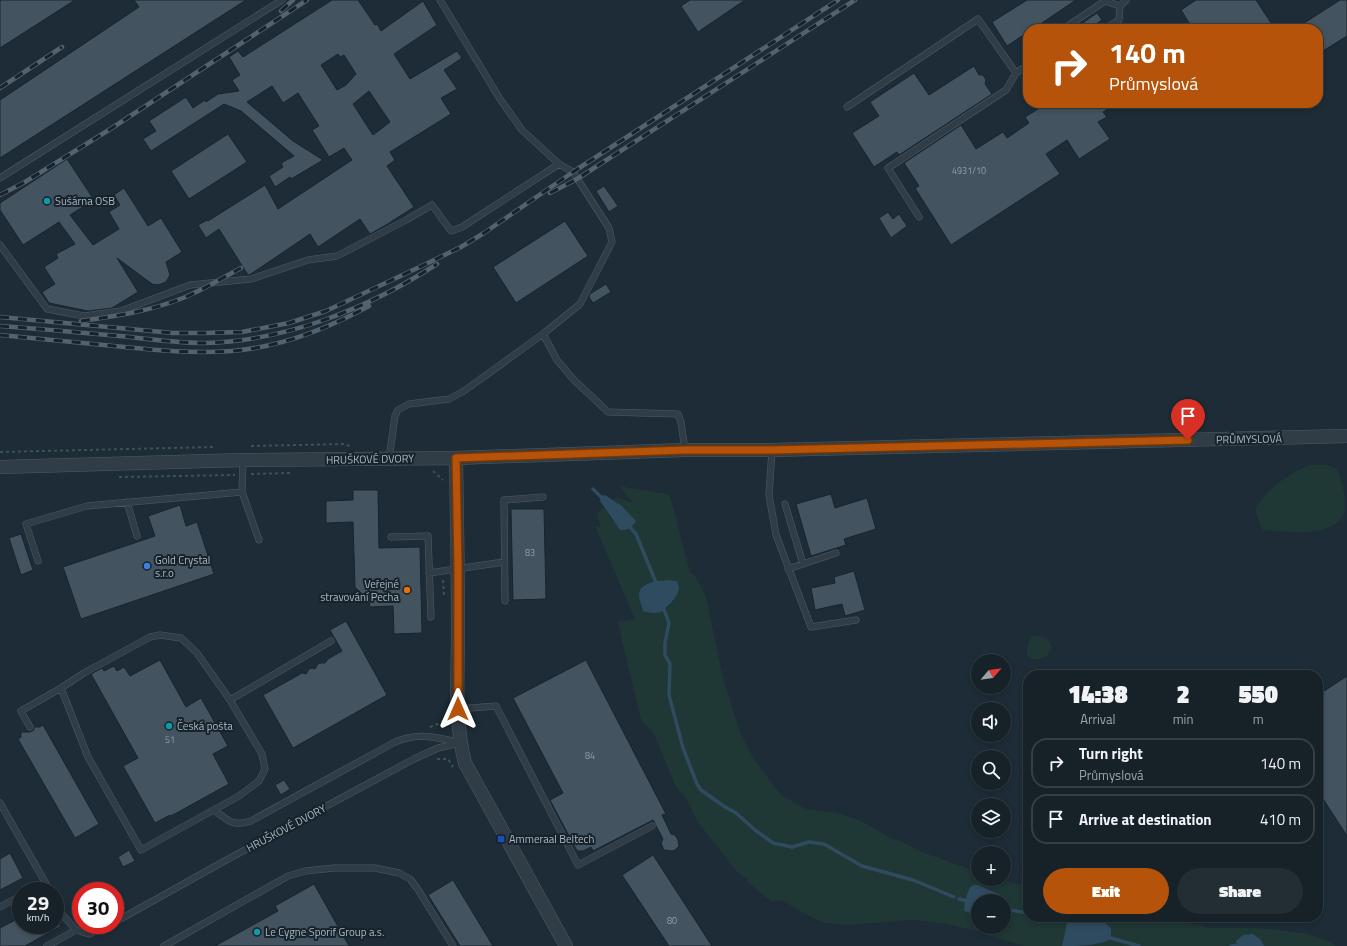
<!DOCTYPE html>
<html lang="en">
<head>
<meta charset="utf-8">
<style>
	:root { --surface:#162128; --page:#232e34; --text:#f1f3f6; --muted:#9ea3a8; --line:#353e45; --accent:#b45309 }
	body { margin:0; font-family:"Titillium Web",sans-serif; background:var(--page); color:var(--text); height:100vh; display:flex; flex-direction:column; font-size:15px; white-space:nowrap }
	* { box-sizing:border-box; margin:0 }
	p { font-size:13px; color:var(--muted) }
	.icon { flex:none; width:22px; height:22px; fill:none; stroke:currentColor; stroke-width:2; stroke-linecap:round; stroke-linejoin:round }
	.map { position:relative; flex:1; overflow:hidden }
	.details { position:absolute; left:1023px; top:670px; width:300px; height:252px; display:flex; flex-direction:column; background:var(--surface); border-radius:16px; box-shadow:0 2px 6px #0003,0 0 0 1px var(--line) }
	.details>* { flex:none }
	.guide { position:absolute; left:1023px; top:24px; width:300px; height:84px; border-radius:16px; box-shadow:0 2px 6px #0003,0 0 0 1px var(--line); background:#b45309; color:#fff; overflow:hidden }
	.needle { width:26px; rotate:61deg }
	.fabs { position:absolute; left:971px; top:654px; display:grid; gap:8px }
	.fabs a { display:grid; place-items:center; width:40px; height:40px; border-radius:50%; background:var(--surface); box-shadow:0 2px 6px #0003,0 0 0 1px var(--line); font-size:20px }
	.speed { position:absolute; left:12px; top:882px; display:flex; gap:8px; font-size:20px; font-weight:700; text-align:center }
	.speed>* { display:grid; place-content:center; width:52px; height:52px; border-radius:50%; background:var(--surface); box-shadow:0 2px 6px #0003,0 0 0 1px var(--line); line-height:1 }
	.speed small { font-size:10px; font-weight:400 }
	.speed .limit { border:6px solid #d22; background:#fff; color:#111 }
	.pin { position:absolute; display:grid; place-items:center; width:34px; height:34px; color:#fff; margin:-41px -17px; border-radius:50% 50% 50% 0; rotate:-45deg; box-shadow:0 0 4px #0007 }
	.pin .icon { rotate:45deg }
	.me { position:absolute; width:44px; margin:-22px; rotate:0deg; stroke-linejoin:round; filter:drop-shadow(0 0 3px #0008) }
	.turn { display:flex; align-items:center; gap:14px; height:84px; padding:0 20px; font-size:18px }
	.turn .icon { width:52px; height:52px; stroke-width:2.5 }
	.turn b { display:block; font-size:28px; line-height:34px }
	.eta { display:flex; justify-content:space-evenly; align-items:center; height:68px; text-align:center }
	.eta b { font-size:24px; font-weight:800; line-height:28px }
	.primary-button { display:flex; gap:8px; margin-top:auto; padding:8px 20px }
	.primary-button a { flex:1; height:46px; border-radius:24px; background:var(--accent); color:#fff; font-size:16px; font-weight:800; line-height:46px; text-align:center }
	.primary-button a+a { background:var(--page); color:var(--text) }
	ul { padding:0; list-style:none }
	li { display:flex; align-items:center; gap:12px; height:50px; margin:0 8px 6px; padding:0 12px; border:2px solid var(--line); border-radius:16px }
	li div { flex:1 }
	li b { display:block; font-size:15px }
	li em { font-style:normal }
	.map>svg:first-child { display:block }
</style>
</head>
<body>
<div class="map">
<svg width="1347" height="946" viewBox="0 0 1347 946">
	<rect width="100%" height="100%" fill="#1d2c36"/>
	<path fill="#1f3735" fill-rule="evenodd" d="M1309,465H1326L1337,468C1341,480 1346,494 1345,507C1344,538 1288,533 1268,530L1263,532L1255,510C1267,488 1287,475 1309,465Z
		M619,486L668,494L670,496L690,572L695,576L706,596L723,678L741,735L756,762L781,795L806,809L836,813L859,820L891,838L901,841L922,852L978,872V879H1000L1028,887V917H1068L1062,946H1025L992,937L980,932L947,924L914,920L847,925L824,923L803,913L782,900L772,902L747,882L748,879L738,873L697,821L685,796L679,791L676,787L653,732L641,720L618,624V622L635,619L595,526L600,527L597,513L604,507L614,523L622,506L613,499L617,497L633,503ZM668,580L677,596L664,611L645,585ZM978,885L999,894L1002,901H1004V927H978V915H976Z
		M1031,636C1040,635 1050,638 1052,648L1047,656C1040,660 1034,662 1027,655V648Z
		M1092,917H1161L1212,928H1258L1304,933L1332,942L1335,946H1264L1261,940L1237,946H1090L1104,921Z"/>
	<path fill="#2f4b5f" d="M605,495L622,506L636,521C633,527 626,531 620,530L600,501L601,496Z
		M668,580L677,581C682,591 676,597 670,604C667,606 665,609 663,611C657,614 649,613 643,611C642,606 639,600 639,595C639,582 659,581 668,580Z
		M974,885H978L999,894L1002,901H978V915L964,911L965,900L970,887Z
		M1068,917C1086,917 1096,914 1111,928V939C1099,946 1077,946 1062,946Z
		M1253,934L1261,940L1264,946H1237L1236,941L1243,935Z"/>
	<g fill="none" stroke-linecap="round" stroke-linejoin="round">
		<path stroke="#2f4b5f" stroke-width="3.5" d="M593,489L603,499
			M628,525L636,534L657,585
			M663,607L669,623L665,643V655L670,664L669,695L683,748L697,784L701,790L725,807L736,813L755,830L773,843L792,847L809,842L824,844L862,866L913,880L954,897
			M959,899L978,903
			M1004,909L1028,913
			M1058,917L1070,921
			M1107,937L1139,946
			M1231,946L1240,945"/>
	</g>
	<path fill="#435460" stroke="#19242d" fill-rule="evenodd" d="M0,0H75L0,48Z
		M134,0H246L0,158V100L139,7Z
		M332,0H358L375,25L377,24L381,31L423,1L437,25L394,54L410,79L457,51L462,58L444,70L457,89L441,98L451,114L390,152L395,160L387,166L414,207L386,225L370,234L360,219L318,247L310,234L251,274L248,275L219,229L206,238L198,225L207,220L208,221L265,185L278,209L352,160L344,148L329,157L312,130L319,126L298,93L283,103L272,86L247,102L293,141L323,160L291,179L290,177L275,187L269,176L283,167L281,163L294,156L241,111L224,104L151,151L143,139L156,131L149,121L186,97L193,108L205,100L206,102L218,94L239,91L232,80L240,75L229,57L238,51L243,57ZM338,54L340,57L344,55L356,74L346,85L337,90L321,65ZM369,91L390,122L373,135L353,104Z
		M690,0H745L698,32L681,6Z
		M1027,0H1076L1033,29H1028V32L1007,46L992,22Z
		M1196,0H1256L1275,29H1193L1181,10Z
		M1340,0H1347V36L1318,54V29H1295Z
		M1097,13L1102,20L1089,29H1074Z
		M974,66L979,75H983L986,80L985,84L992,94L899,155L897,152L874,167L852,133L879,116L870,102L914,73L929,95Z
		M1048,103H1117L1103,112L1107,117L1098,122L1110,139L1079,159L1067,140L1046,154L1060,174L951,245L915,188L919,186L904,163L961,125L976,149L1003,132L1007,138L1029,123L1025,117Z
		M228,134L247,162L189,199L171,171Z
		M67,159L94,200L70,215L93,245L119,229L109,212L120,205L114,195L124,188L148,226L161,218L182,252L166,262L170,275L166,282L158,285L152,284L117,258L138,292L112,308L88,311L49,303L42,292L55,284L44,267L58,258L56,254L75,244L59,222L23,245L0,210V203Z
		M604,186L618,206L609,212L596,191Z
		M888,212L893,219L899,214L907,226L891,238L879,218Z
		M565,221L588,256L516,303L493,267Z
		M606,284L611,292L593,303L589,297L590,294Z
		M353,490H378L379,548L420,547L422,633L394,634L393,606L370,607L369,601L355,587L353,522L326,523V501L353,500Z
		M831,494L835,508L867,498L876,529L844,539L846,545L811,556L796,504Z
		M180,505L186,526L197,522L214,574L81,619L63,567L155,536L148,516Z
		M511,509H544L546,599L513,600Z
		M21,534L33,570L21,575L9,538Z
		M854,571L865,610L845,616L842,604L815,610L811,588L835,583L834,577Z
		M346,621L387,695L293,748L263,695L302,673L306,674L309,669L312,668L315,669L318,664L321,663H325L328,659L342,651L330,630Z
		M160,660L186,707L201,698L228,746L213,754L229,784L171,816L170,815L155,823L123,766L138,758L91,674L102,668L104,671L114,666L117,671L124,667L130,676Z
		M586,660L666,814L662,815L671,834L675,835L678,840L679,846L675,850L672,851L664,850L661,843L663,839L653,820L593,851L591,847L583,851H578L576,849L550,800L563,793L513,698Z
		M1347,676V836L1318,791V695Z
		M43,725L99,824L75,838L18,739L21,737V732H30L34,730V727H40Z
		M284,780L290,789L281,795L275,785Z
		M129,850L135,861L123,867L118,857Z
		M10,853L23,878L0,890V859Z
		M653,855L712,946H669L622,875Z
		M453,880L493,946H460L428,895Z
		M314,884L349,946H215L278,911L275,906Z
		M21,917V925H63L25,946H0V928Z"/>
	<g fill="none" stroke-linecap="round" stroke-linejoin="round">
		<defs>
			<path id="service" d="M1069,29V25L1105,1L1120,6
				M1105,29L1119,20L1120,6L1126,0
				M847,107L978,19L1016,73
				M0,178L282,0
				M919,217L888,168L1006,90L1016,73L1028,65
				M0,245L47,309L84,316L121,311L190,285L251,279L308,260L337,256L406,220L432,205L451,231L462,227L559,164
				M543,334L557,360L574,380L608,412L678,414L681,422L685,450
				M772,450L769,495L776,535L811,627L856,620
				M389,459L395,416L398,410L409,404L449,399L464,391L543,334L580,304L612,242L609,228L573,172L559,164L522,130L500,99L440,0
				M242,492L259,540
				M127,502L137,536
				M785,504L803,564
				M391,537L428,536L431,617
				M38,561L26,524L87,506L242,492L243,460
				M788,569L836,553
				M429,573L504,562
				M505,601L504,500L543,497
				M160,635L181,638L197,653L230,700L262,754L265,769L259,781L239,796L141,850L88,757L61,688L84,673L150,637Z
				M230,700L331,641
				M458,709L496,706L578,865L652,826
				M30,727L21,711L61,688
				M0,803L45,882
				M214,810C228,821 233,827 251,821L395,742C419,732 433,737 458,742
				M30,891L45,882L50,891
				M55,901L61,913L76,930L89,934L110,925
				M0,907L21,896
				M115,922L230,858L414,759L438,748L460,743
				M47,946L76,930
				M164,946L288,876L305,871L334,868H375L399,873L410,879L417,888L453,946"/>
			<path id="minor" d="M456,458C457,516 458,574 458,632C458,676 454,720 465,763L566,946
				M0,467L243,460L456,458L685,450H772L1347,436"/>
		</defs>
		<use href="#service" stroke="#4e5b65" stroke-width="7"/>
		<use href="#minor" stroke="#4e5b65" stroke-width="14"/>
		<path stroke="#3d5352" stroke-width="2" stroke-dasharray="3 3" stroke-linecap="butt" d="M251,446L344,444L352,447
			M0,452L213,447
			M433,471L443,480
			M251,474L290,473L292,472
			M119,477L235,475
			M443,580L444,596
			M430,727L438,724L445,719
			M437,759H448L453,767"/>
		<use href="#service" stroke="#313d46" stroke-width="6"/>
		<use href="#minor" stroke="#313d46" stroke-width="13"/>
		<defs>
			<path id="rail" d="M281,11L293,0
				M0,88L62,47
				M550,193L577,179L855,0
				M0,195L25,182L112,128L307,0
				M0,317L173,333H205L242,332L289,323L326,311L428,263L461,247L484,233L573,172L838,0
				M81,321C117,316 150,311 183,298C203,290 222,278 241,268
				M0,326C43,329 86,333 130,337C155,340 180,343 205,343C287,341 369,308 437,264
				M0,335C38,339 76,342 114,346C154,350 192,354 232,351C281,347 327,329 369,306"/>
		</defs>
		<use href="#rail" stroke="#52626e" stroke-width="4.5"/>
		<use href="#rail" stroke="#17222a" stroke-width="3" stroke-dasharray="9" stroke-linecap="butt"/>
	</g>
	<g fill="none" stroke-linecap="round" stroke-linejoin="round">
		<defs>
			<path id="route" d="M458,709V568L456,458L685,450H772L1188,440"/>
		</defs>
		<use href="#route" stroke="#753606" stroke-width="10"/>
		<use href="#route" stroke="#b45309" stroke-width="7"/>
	</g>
	<g fill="#0f9aa8" stroke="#17222a" stroke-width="1.5">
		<circle cx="47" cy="201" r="4"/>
		<circle cx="169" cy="726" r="4"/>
		<circle cx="257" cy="932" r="4"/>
	</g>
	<circle fill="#3f7fe0" stroke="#17222a" stroke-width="1.5" cx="147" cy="566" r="4"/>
	<circle fill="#e8710a" stroke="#17222a" stroke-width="1.5" cx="407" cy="590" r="4"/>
	<rect fill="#1a4fb4" stroke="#17222a" stroke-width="1.5" x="497" y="835" width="8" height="8" rx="2"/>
	<g text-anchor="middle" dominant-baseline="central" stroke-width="4" stroke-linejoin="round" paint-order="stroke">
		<g font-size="9" fill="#90a0ab">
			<text x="969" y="170">4931/10</text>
			<text x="530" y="552">83</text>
			<text x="170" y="739">51</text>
			<text x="590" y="755">84</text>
			<text x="672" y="920">80</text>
		</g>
		<g font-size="11" fill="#aab9c4" stroke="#17222a" text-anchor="start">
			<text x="55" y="201">Sušárna OSB</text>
			<text x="155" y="560">Gold Crystal<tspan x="155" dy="13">s.r.o</tspan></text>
			<text x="399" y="584" text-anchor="end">Veřejné<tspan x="399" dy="13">stravování Pecha</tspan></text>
			<text x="177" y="726">Česká pošta</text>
			<text x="509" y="839">Ammeraal Beltech</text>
			<text x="265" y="932">Le Cygne Sporif Group a.s.</text>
		</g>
		<g font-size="11" fill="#aab9c4" stroke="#17222a">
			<text transform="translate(1249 439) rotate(-1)">PRŮMYSLOVÁ</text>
			<text transform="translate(370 459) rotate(-1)">HRUŠKOVÉ DVORY</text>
			<text transform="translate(286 828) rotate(-28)">HRUŠKOVÉ DVORY</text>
		</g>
	</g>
</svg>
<div class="fabs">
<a><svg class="needle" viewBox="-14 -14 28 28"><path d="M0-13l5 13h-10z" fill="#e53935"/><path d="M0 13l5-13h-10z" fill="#9ea3a8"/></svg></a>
<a><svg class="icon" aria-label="sound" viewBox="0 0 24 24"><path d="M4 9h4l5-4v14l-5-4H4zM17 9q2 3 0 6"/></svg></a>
<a><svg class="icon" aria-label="search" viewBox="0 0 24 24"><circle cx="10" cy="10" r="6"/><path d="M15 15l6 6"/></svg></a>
<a><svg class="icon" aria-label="layers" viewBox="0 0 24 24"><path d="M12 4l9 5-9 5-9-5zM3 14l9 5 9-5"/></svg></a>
<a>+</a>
<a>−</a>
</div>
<div class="speed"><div>29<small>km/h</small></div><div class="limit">30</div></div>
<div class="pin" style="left:1188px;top:440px;background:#d93025"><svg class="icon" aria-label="arrive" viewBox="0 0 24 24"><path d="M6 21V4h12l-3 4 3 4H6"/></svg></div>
<svg class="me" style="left:458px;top:709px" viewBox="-20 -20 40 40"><path d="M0-17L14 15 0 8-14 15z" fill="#b45309" stroke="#fff" stroke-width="4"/></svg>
<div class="guide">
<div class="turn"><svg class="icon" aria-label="right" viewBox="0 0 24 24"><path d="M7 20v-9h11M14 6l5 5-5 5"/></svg><div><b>140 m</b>Průmyslová</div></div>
</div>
<section class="details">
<div class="eta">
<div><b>14:38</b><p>Arrival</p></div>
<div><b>2</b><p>min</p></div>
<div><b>550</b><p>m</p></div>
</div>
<ul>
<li><svg class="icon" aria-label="right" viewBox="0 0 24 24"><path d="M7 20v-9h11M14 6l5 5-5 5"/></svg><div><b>Turn right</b><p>Průmyslová</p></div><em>140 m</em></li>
<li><svg class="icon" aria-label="arrive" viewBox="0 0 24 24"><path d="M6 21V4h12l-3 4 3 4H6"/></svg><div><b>Arrive at destination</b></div><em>410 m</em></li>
</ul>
<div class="primary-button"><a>Exit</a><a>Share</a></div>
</section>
</div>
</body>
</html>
